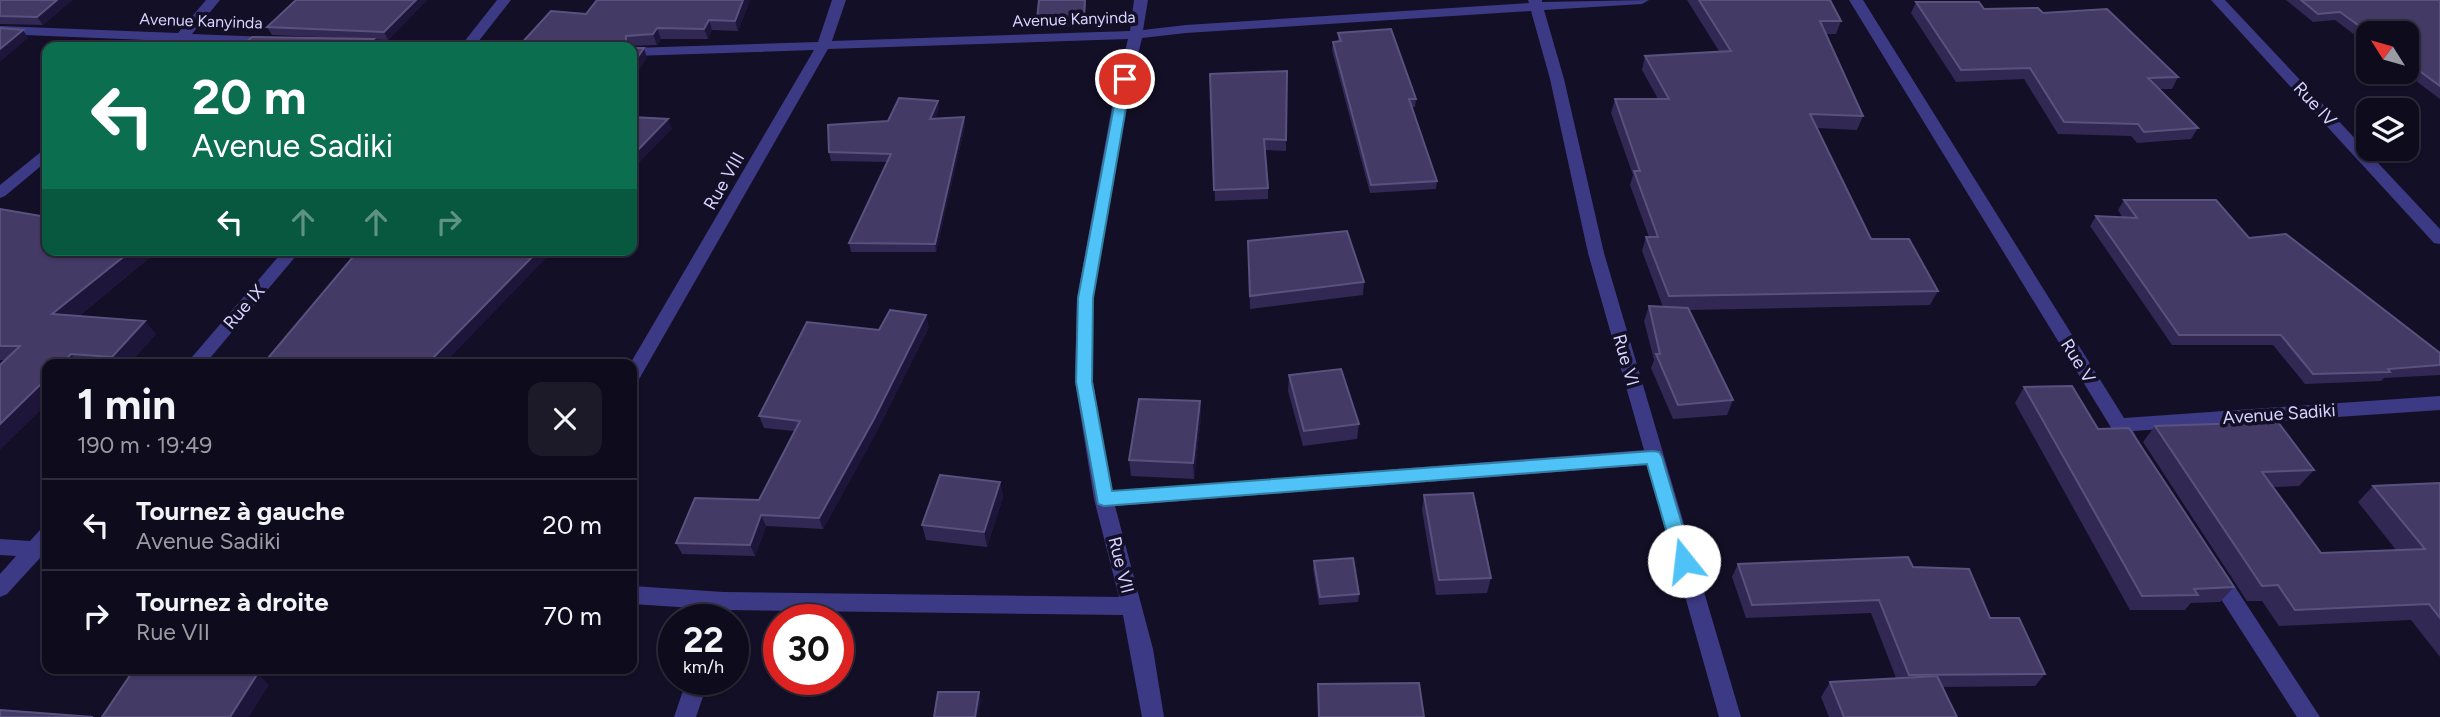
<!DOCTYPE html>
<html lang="fr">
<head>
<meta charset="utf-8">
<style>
	:root { --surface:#0e0b1c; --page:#1c1929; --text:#f1f3f6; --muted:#9b9ba3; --line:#2e2b3b }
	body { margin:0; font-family:Figtree,sans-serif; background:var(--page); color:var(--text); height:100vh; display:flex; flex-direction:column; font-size:26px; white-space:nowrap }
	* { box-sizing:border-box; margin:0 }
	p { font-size:23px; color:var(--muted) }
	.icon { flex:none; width:38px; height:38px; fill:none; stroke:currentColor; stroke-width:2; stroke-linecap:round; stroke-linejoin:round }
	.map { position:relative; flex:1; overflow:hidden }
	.side { position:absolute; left:42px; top:359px; width:595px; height:315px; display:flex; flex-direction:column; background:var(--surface); border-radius:14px; box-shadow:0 2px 5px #0004,0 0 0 2px var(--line) }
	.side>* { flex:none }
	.banner { position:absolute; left:42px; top:42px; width:595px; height:214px; border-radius:14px; box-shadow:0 2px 5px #0004,0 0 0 2px var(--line); background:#0b6e4f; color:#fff; overflow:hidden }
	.needle { width:46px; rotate:307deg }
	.controls { position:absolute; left:2356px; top:21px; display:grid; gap:14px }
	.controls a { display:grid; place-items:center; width:63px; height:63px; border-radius:14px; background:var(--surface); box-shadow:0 2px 5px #0004,0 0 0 2px var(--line); font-size:35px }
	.speed { position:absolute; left:658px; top:604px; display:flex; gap:14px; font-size:35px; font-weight:700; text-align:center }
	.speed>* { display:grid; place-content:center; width:91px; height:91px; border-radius:50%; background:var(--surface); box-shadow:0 2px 5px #0004,0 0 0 2px var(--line); line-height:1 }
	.speed small { font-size:18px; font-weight:400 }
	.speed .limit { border:10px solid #d22; background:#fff; color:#111 }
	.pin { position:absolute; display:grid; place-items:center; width:60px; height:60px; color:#fff; margin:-30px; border:4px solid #fff; border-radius:50%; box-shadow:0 2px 7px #0007 }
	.me { position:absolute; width:77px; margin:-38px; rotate:344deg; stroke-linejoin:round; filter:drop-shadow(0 0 5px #0008) }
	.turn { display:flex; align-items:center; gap:24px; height:147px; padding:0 35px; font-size:32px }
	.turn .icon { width:91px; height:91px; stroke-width:2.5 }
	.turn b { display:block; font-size:49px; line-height:60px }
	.lanes { display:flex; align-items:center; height:66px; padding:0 35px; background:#0003; justify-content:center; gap:35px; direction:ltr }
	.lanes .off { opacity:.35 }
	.round { display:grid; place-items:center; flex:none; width:74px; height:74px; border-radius:14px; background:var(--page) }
	.overview { display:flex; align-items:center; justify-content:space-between; height:119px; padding:0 35px }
	h1 { font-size:42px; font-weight:700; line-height:52px }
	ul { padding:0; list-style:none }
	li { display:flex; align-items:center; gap:21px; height:91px; padding:0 35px; border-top:2px solid var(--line) }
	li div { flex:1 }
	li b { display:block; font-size:26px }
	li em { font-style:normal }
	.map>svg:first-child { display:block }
</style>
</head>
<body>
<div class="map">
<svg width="2440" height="717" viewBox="0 0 2440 717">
	<rect width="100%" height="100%" fill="#130f26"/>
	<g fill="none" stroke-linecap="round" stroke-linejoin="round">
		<path fill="#3d3a85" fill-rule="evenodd" d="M206,0H220L192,34L271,37L278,41L271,45L185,42L180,47H170L171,41L0,34V26L178,33Z
			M497,0H511L474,47H460Z
			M832,0H846L832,41L1130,31L1134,0H1148L1143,30L1186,25L1529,3L1528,0H1542V2L1649,0L1642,4L1544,10L1564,79L1604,253L1741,717H1719L1648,465L1115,506L1153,649L1164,717H1142L1123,615L724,610L632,604V586L724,592L1119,597L1094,499L1075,382L1077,298L1113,101L1128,39L828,49L638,381L632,382L630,364L814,50L632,56V48L818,42ZM1531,11L1550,79L1588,253L1644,450L1112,491L1093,382V298L1127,101L1142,38L1186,33Z
			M1849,0H1863L2124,418L2440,396V410L2133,431L2142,447L2140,452H2126Z
			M2211,0H2225L2440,229V244L2434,243Z
			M355,41L400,43L407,47H350V42Z
			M47,149V161L5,196L0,198V185L42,151Z
			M284,250H301L205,364H186Z
			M47,528V557L40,558L7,594L0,597V574L16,556L0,555V539L30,541L40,530Z
			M2215,565L2222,567L2320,717H2297L2208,579L2205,573L2208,567Z
			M687,679H709L696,717H674Z"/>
	</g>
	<path fill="#312854" d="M0,0H72L43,25L0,24Z
		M296,0H427L388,40L272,35L267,27Z
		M597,0H750L738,31L712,30L708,39H661L657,45L630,46L586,14Z
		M1086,0L1084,26L1038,27L1037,19Z
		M1687,0H1830L1841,21L1836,34H1826L1863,116L1857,130L1817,128L1871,239L1938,291L1930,305L1690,310L1733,400L1727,415L1673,419L1651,368L1654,360L1644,321L1649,306L1663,307L1642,251L1646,237H1649L1630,185L1633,175L1611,113L1615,99H1658L1642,70L1645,56L1719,51Z
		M2286,0H2440V99L2404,72H2406V33H2368V45L2335,20L2313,22Z
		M1916,2L2043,13L2178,77L2172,89H2159L2198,128L2191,139L2137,143L2131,136L2058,134L2024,79L1956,82L1911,13Z
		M1338,33L1416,99L1415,107H1412L1437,181L1436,189L1370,193L1332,50L1333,42H1338Z
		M1210,74L1286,140V151L1265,150L1268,188V199L1215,201Z
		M939,109L935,118L964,117L965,125L936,252H851L849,243L887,162L831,161L829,152L888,121Z
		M2124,200L2249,238L2440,353V375L2384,378L2381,381L2305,384L2273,345H2172L2090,226L2096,216L2123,218L2118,210Z
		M0,209L47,250L149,258L79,316L156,334L129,364H47L0,360Z
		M1248,241L1364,282L1363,295L1250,309Z
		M929,327L877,431L823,529L766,526L755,556L682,554L676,543L759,500L794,431L764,428L759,416L879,330Z
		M1289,375L1359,424L1357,439L1303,446L1288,391Z
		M2024,387L2098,429L2234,587L2220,602L2191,603L2185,610H2130L2015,403Z
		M1200,401L1201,417L1194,479L1131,476L1129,460Z
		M2155,426L2314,470L2299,486L2273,487L2321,553L2396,550L2358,502L2373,486L2440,483V657L2411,620L2279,626L2262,601H2247L2143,442Z
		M1000,482L1003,497L987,547L926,540L922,525Z
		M1424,495L1491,578L1487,593L1436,595L1422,510Z
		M1314,561L1359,594L1358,602L1319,605L1313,569Z
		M1738,564L1913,567L1990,618L2045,674L2035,686L1943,687L1957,717H1829L1821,697L1830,682L1896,678L1871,613L1746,618L1732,577Z
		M1318,684L1424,717H1318Z"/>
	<path fill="#1d163a" d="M57,0H72L43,25L37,17Z
		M416,0H427L388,40L384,32Z
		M743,0H750L738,31L735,21Z
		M1085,0H1086L1084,26V18Z
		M709,20L712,30L708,39L704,29Z
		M657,28L661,39L657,45L653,34Z
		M23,30L28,38L0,62V49Z
		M626,36L630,47H626Z
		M374,39L378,47H366Z
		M644,48L647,58L632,81V65Z
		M938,101L939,109L931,127L930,119Z
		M964,117L965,125L936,252L935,244Z
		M668,119L672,129L632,170V156Z
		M132,250H142L149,258L64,328L52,314Z
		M539,250H554L444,364H427Z
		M926,315L929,327L877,431L823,529L819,518Z
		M145,321L156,334L129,364H118L112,357Z
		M71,354L80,364H61Z
		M47,378V404L0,450V424Z
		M1200,401L1201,417L1194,479L1193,463Z
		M1000,482L1003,497L987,547L984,532Z
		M761,515L766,526L755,556L750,545Z
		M211,668H229L221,681L210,670Z
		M258,673L269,685L249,717H230Z
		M979,692L981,700L978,717H975Z"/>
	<path fill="#433a66" stroke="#5a527e" stroke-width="2" d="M0,0H57L37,17L0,16Z
		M296,0H416L384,32L267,27Z
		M597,0H743L735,21L709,20L704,29L657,28L653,34L626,36V47H518L551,11L586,14Z
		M1039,0H1085L1084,18L1037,19Z
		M1699,0H1830L1841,21H1820L1863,116L1810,114L1871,239H1909L1938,291L1669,296L1646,237H1658L1634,171H1640L1615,99H1669L1645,56L1731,51Z
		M2301,0H2440V86L2406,61V33H2369L2340,12L2318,14Z
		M1916,2H1979L1984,9L2038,8L2043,13L2107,9L2178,77L2148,78L2198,128L2144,132L2138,124L2064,122L2030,68L1961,70Z
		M0,28L23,30L0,49Z
		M1391,29L1416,99H1409L1437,181L1371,185L1333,42L1341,41L1338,33Z
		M252,37L374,39L366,47H241Z
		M632,48H644L632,65Z
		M1287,71L1286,140L1264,139L1268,188L1214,190L1210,74Z
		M899,98L938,101L930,119L964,117L935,244L849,243L891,154L829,152L828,125L888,121Z
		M632,117L668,119L632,156Z
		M2124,200H2216L2249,238L2286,234L2440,353V365L2388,369L2390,372L2313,374L2281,335H2179L2096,216L2137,218Z
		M0,209L47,217V250H132L52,314L145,321L112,357L71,354L61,364H47V378L0,424V365L20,346H0Z
		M1347,231L1364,282L1250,296L1248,241Z
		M401,250H539L427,364H371L347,362L346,364H263L358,251L399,252Z
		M1649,306L1688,308L1733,400L1678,405L1656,354H1660Z
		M890,310L926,315L874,419L819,518L761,515L750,545L676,543L695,498L759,500L800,421L759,416L807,322L879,330Z
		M1341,369L1359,424L1304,431L1289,375Z
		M2072,386L2098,429L2129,428L2234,587L2194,589L2198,595L2142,596L2024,387Z
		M1139,399L1200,401L1193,463L1129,460Z
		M2278,422L2314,470L2262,472L2321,553L2425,549L2373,486L2440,483V618L2429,604L2295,610L2278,585L2262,586L2155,426Z
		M940,475L1000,482L984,532L922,525Z
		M1473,493L1491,578L1439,580L1424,495Z
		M1908,557L1913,567L1969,569L1990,618H2019L2045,674L1909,675L1879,600L1752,605L1738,564Z
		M1353,558L1359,594L1320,597L1314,561Z
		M135,668H211L210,670L258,673L230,717H102Z
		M1937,676L1957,717H1844L1830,682Z
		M1419,683L1424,717H1319L1318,684Z
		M938,692H979L975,717H934Z
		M0,710L93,717H0Z"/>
	<path fill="#4fc3f7" stroke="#337fa1" stroke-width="2" d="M1125,75L1131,79L1093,298L1092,382L1112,491L1653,451L1659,452L1662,457L1693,561L1690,566L1684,569L1678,566L1675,561L1647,464L1104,506L1098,504L1076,382L1078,298L1119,79Z"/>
	<g text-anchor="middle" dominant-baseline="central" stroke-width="7" stroke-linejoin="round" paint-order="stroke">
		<g font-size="16" fill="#d9d4ff" stroke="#130f26">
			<text transform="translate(1074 19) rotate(-2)">Avenue Kanyinda</text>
			<text transform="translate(201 21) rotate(2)">Avenue Kanyinda</text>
		</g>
		<g font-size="18" fill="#d9d4ff" stroke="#130f26">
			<text transform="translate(2315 104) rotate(47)">Rue IV</text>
			<text transform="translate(724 181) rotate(-60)">Rue VIII</text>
			<text transform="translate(244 307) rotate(-49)">Rue IX</text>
			<text transform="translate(1626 360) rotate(74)">Rue VI</text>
			<text transform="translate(2078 361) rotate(58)">Rue V</text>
			<text transform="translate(2279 414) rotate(-4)">Avenue Sadiki</text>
			<text transform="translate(1121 565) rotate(76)">Rue VII</text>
		</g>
	</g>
</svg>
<div class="controls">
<a><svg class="needle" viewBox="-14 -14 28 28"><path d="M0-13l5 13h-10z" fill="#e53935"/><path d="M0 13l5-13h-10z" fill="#9b9ba3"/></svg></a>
<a><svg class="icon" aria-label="layers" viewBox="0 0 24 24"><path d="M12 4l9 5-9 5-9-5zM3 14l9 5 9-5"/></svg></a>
</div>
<div class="speed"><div>22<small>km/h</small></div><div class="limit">30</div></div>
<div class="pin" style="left:1125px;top:79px;background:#d93025"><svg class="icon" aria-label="arrive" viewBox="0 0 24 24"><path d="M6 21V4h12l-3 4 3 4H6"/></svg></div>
<svg class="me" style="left:1684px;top:561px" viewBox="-20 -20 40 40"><circle r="19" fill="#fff"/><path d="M0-13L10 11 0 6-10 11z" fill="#4fc3f7"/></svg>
<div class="banner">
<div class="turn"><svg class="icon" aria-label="left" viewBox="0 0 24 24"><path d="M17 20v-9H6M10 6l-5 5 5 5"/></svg><div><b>20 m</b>Avenue Sadiki</div></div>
<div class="lanes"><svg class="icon" aria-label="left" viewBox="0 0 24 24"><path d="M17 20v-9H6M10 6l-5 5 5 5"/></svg><svg class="icon off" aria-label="ahead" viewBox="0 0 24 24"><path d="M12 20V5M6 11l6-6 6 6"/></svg><svg class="icon off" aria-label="ahead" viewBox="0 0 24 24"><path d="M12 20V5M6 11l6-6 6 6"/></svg><svg class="icon off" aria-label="right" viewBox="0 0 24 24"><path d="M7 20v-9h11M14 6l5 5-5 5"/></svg></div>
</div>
<section class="side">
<div class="overview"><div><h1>1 min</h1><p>190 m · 19:49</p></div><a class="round"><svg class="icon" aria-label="close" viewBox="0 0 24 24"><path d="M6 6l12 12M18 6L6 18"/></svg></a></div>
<ul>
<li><svg class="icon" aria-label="left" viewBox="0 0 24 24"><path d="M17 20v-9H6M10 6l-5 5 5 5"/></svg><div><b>Tournez à gauche</b><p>Avenue Sadiki</p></div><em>20 m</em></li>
<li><svg class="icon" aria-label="right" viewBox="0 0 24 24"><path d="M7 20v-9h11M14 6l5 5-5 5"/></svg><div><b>Tournez à droite</b><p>Rue VII</p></div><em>70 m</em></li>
</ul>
</section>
</div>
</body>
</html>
